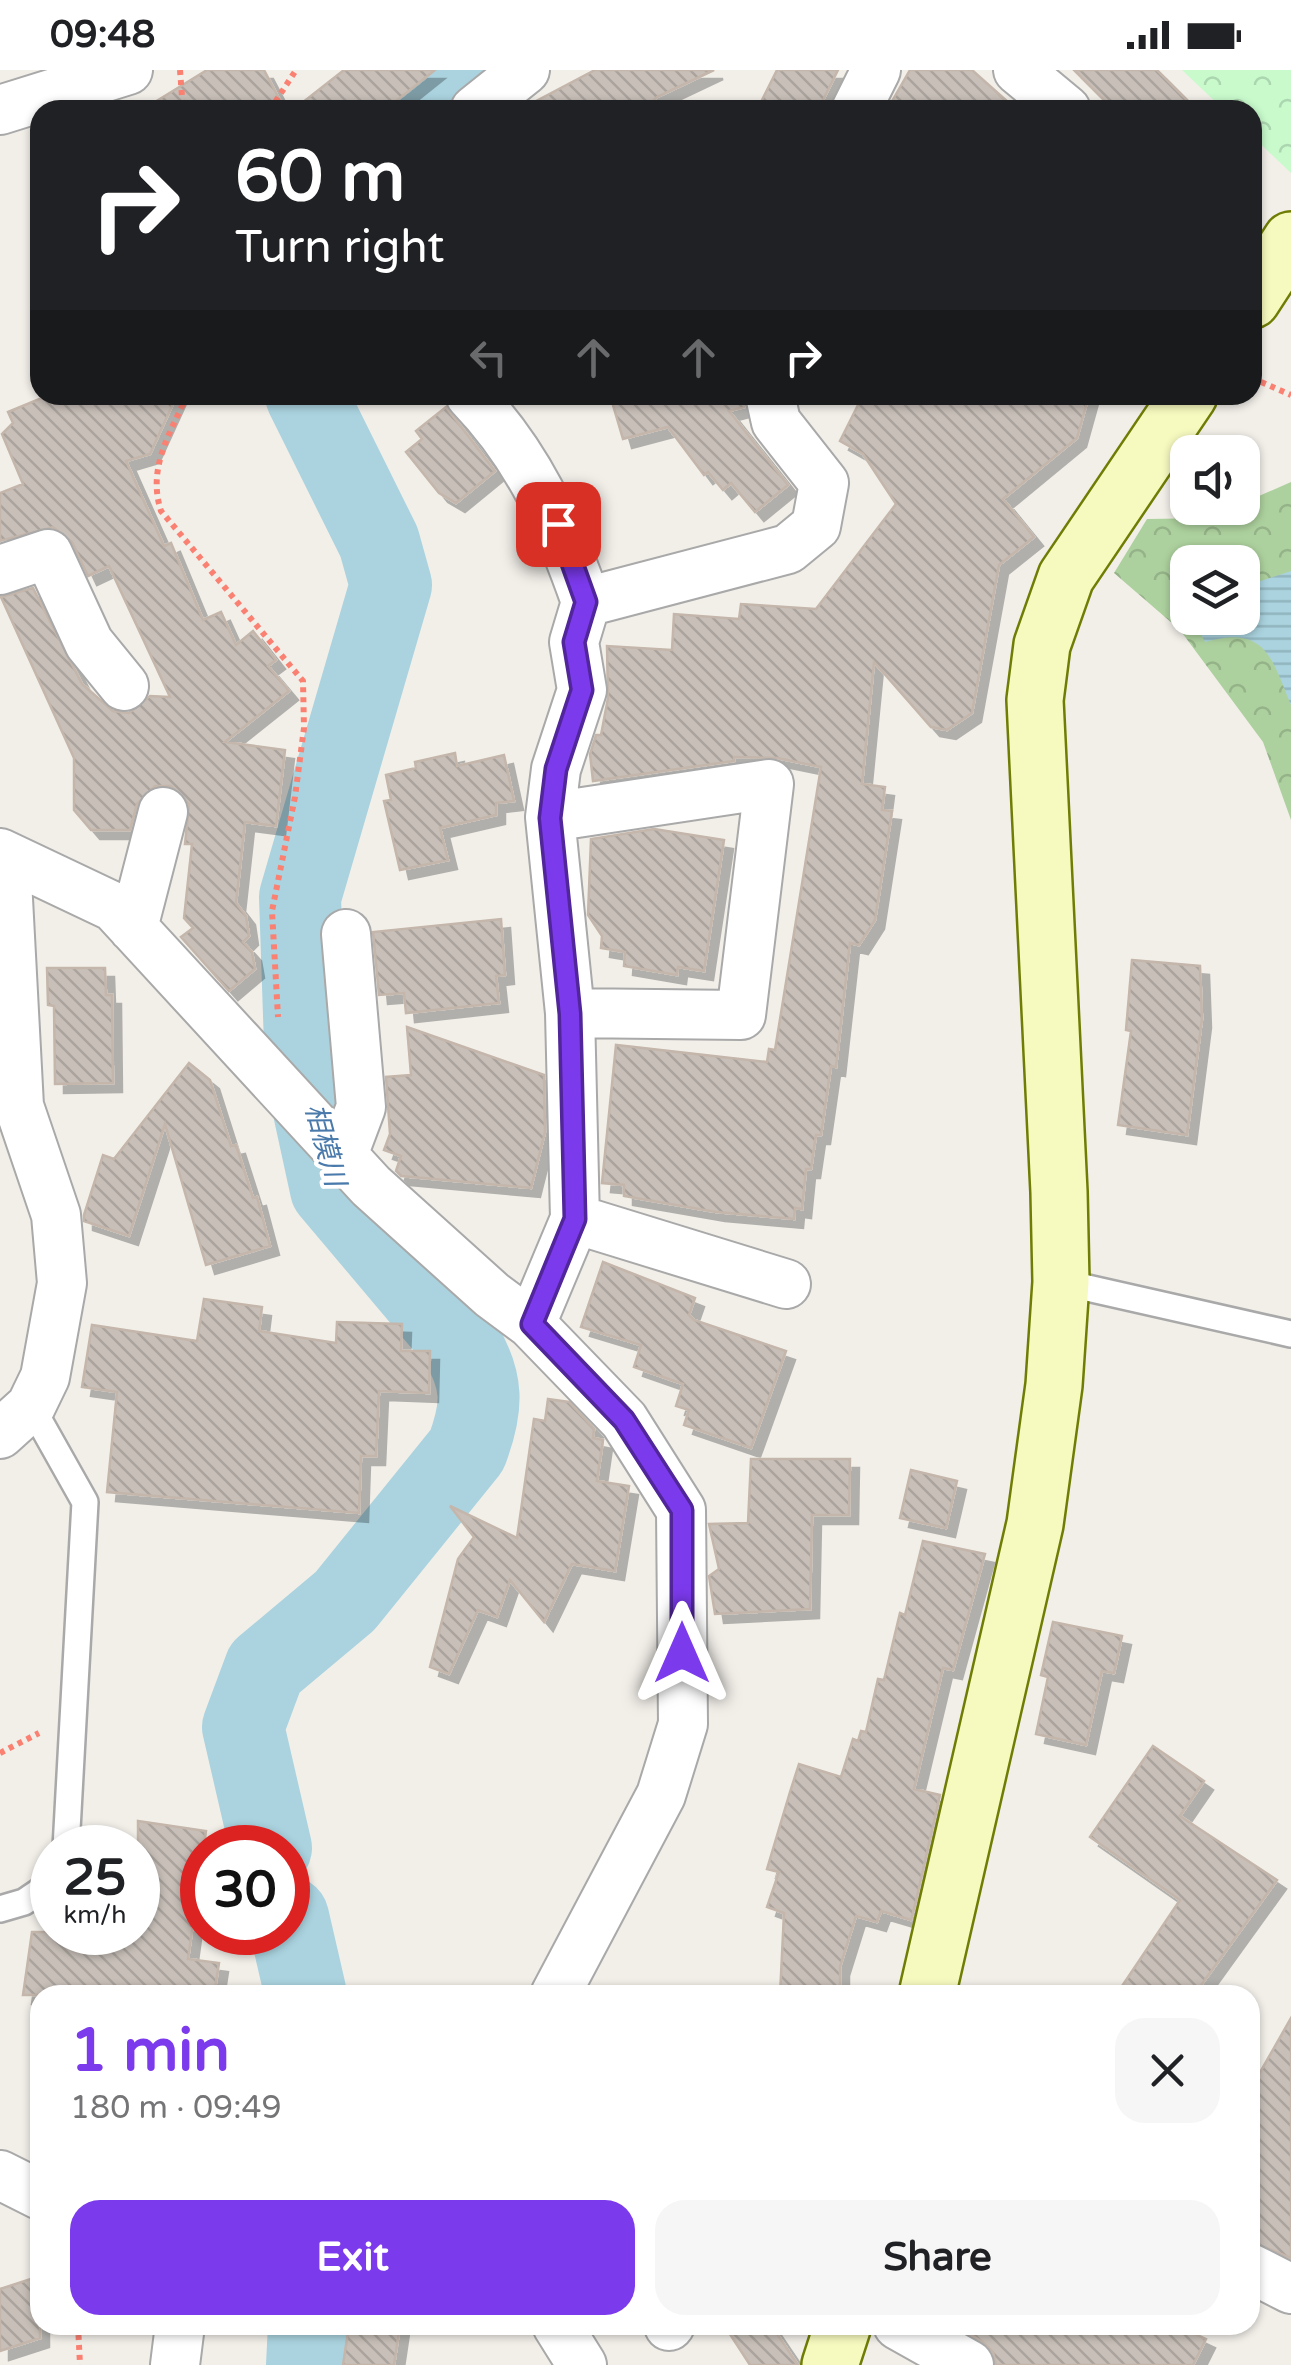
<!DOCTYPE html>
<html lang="en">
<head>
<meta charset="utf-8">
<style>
	:root { --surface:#fff; --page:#f6f6f6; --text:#202124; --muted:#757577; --accent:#7c3aed }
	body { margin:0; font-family:"Varela Round","Noto Sans JP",sans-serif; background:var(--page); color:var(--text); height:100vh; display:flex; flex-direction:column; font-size:38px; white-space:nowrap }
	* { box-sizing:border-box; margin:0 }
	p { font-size:32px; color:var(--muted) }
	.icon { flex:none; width:55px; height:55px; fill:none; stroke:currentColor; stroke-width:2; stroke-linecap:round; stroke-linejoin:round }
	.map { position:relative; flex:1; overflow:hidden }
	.drawer { position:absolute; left:30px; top:1915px; width:1230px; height:350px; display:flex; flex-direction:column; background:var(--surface); border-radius:30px; box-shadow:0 2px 8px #0004 }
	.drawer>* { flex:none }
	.guide { position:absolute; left:30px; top:30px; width:1232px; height:305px; border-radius:30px; box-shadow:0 2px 8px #0004; background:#202124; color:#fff; overflow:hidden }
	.tools { position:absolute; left:1170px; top:365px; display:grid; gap:20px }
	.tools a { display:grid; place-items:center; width:90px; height:90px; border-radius:20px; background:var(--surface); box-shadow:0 2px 8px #0004; font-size:50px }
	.speed { position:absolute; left:30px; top:1755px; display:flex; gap:20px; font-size:50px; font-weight:700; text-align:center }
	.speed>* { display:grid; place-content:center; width:130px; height:130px; border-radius:50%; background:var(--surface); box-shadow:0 2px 8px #0004; line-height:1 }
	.speed small { font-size:25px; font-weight:400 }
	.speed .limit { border:15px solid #d22; background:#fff; color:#111 }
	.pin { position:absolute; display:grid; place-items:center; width:85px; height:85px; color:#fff; margin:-42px; border-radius:20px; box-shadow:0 5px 15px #0006 }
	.me { position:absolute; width:110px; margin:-55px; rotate:0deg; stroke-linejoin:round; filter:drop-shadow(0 0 8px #0008) }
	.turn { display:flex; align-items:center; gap:35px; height:210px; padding:0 40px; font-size:45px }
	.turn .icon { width:130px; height:130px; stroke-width:2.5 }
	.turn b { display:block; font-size:70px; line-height:85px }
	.lanes { display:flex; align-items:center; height:95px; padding:0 40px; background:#0003; justify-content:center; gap:50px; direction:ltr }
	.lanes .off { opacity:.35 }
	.round { display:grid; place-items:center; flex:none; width:105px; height:105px; border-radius:30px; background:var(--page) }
	.headline { display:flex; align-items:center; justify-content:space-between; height:170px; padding:0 40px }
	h1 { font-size:60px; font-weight:700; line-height:75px; color:var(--accent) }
	.cta { display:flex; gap:20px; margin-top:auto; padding:20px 40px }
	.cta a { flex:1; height:115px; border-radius:30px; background:var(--accent); color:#fff; font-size:40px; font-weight:700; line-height:115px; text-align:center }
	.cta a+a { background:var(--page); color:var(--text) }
	.status { display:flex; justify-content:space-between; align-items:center; height:70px; padding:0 50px; background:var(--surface); direction:ltr }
	.status svg { height:28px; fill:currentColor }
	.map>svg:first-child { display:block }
</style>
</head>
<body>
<div class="status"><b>09:48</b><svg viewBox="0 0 49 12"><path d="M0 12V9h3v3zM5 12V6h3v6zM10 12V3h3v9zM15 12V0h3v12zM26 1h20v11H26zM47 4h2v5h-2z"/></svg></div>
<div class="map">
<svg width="1291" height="2295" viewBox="0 0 1291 2295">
	<defs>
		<pattern id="forest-crowns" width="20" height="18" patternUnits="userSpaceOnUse" patternTransform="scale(2.5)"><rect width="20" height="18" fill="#add19e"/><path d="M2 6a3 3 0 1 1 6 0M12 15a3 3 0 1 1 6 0" fill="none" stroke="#95b388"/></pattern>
		<pattern id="park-crowns" width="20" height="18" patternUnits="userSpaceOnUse" patternTransform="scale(2.5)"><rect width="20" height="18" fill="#c8facc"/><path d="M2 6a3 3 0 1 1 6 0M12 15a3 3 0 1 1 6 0" fill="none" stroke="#acd6af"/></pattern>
		<pattern id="water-rules" width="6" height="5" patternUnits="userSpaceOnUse" patternTransform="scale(2.5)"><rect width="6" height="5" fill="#aad3df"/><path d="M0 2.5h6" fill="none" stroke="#92b5bf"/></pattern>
		<pattern id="building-back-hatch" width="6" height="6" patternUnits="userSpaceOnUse" patternTransform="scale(2.5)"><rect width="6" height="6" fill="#c7bfb8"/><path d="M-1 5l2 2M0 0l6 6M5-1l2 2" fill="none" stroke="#aba49e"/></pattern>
		<filter id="shadow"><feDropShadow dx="9" dy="9" stdDeviation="0" flood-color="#0004"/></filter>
	</defs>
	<rect width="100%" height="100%" fill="#f2efe9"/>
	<path fill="url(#forest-crowns)" fill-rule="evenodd" d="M1291,412V750L1263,672L1180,560L1114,503L1147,449L1209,448L1242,438L1243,433ZM1188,492H1242V548H1188Z"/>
	<path fill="url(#park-crowns)" d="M1182,0H1291V103L1253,67L1252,40H1224Z"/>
	<path fill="url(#water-rules)" d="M1291,501V635C1272,589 1266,554 1205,572L1200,562L1204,548H1242L1243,517Z"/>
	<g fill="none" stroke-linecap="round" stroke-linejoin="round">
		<path stroke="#aad3df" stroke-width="82" d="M434,40L483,0
			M271,1778L243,1657L265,1598L345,1531L467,1380C483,1337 484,1312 460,1272L331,1119L306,1004L300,827L391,515L379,472L306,325
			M288,1847L306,1925
			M307,2295L309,2255"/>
	</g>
	<path fill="url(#building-back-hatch)" stroke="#c4b6ab" stroke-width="2.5" filter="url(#shadow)" d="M207,0H264L285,40H142Z
		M344,0H435L385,40H293Z
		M595,0H714L657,27L653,31L658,40H519Z
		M777,0H838L818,40H757Z
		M910,0H972L1017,40H887Z
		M1074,0H1157L1197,40H1114Z
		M49,325H177L150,384L126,391L164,476L171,473L203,550L221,542L236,575L253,561L276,590L268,596L289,621L225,672L285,680L276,756L245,752L236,833L246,846L249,866L243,872L252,882L255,899L229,921L181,867L193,858L184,848L192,774H185L189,734L171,716H155L137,734L130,760H91L74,740V688L1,527L33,518L82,614L113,641L129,643L150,626L170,627L109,496L88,506L72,472L53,457L0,471V423L23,414L2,364L13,353L8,342Z
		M610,325H742L744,337L729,341L788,415L755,442L731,413L723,420L708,402L704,405L668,357L623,369Z
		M863,325H1089L1077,368L1003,429L1034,467L999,495L972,643L947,660L931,657L874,592L862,714L885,717L882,740L892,741L875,850L859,875L850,873L836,997L831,996L821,1065H816L811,1099H806L802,1139L795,1138L794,1149L716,1142L624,1126V1115L602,1113L616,975L767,992L769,979L775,980L821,697L777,688L734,687V691L593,711L590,684L596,665H601L608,628L607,576L672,580L674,544L739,549L741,534L816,539L896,434L863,384L840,371Z
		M446,337L495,401L456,433L439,423L406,382L422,369L416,361Z
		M455,683L457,696L504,685L514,731L496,733V745L440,758L448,790L400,800L384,731L391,730L386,705L416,698L415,692Z
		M654,759L724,770L704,901L678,897L677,905L624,896L625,882L601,878L602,866L588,845L591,769Z
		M501,849L505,905L496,906L499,933L406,943L404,923L379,925L373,862Z
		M1132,890L1200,896L1202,949L1187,1065L1118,1055L1131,961L1126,960Z
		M47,898H105L106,925H112L113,1013L55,1014L54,936L48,935Z
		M407,957L544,1005L545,1062L531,1118L401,1106L396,1101L401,1086L384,1080L390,1064L386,1007L411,1005Z
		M189,993L210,1010L231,1076L236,1075L253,1128L257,1127L270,1176L206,1195L165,1054L129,1166L84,1151V1145L103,1085L114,1089Z
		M603,1192L695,1228L689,1245L694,1250L786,1281L751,1378L684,1355L689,1340L676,1336L683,1314L634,1297L641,1275L581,1257Z
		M204,1229L262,1237L259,1261L336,1273L337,1252L402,1254L401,1281H430L429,1323L379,1321L376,1386H361L359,1443L107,1422L117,1322L82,1317L92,1255L197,1271Z
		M548,1329L569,1332L594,1359L593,1368L603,1370L597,1411L629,1416L615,1501L572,1494L544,1552L510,1510L497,1547L478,1540L449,1604L430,1597L458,1489L474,1467L450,1436L517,1468L534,1349L545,1351Z
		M751,1389H850L849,1445H812L810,1539L715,1544L709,1506L719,1499L709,1454L748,1453Z
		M911,1400L957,1411L946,1458L900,1448Z
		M923,1471L985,1484L953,1600L943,1598L914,1719L940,1725L916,1831L911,1850L881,1841L877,1852L856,1846L840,1897V1925H780L784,1843L767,1837L779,1802L767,1799L790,1722L799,1694L841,1707L853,1669L858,1671L861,1661L866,1662L878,1609L884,1610L900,1543L905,1545Z
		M1053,1552L1122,1566L1114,1603L1102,1601L1086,1675L1036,1664L1048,1607L1041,1605Z
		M1153,1676L1204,1711L1180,1746L1277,1810L1194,1925H1116L1180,1830L1090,1767Z
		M138,1751L206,1761L188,1889L219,1893L214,1925H23L32,1862H138Z
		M1291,1948V2188L1250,2171V2020Z
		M40,2206V2268L0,2281V2219Z
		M349,2255H400L394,2295H343Z
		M724,2255H771L798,2295H750Z
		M954,2255H1176L1206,2269L1193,2295H996L993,2282L983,2272Z"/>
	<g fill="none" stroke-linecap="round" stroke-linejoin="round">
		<defs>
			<path id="lane" d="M1061,1212L1291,1264
				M31,1336L85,1432L66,1778
				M0,1839L24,1832L52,1813"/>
			<path id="street" d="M1018,0L1066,40
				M0,40L128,0
				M475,40L525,0
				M856,40L876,0
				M470,325C528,385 559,454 586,532
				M0,500L48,484L89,573L124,616
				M550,747L769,714L741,945L570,943
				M0,783L114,837L371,1116L492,1225L531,1254L624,1350L681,1440L683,1654L661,1725L555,1925
				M0,795L7,810L19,1036L56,1145L62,1213L45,1307L31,1336L0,1364
				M133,858L163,742
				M343,1085L361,1037L346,864
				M575,1149L786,1214
				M531,1254L575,1149L570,943L550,747L556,699L582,620L574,572L586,532L788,479L816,456L824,413L776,352L770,325
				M0,2105L40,2125
				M1250,2198L1291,2219
				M557,2255L582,2295
				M898,2255L969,2295
				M669,2256L670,2255
				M175,2295L180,2255"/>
			<path id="secondary" d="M1252,230L1291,170
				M927,1925L1035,1454L1054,1315L1061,1212L1059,1122L1035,630L1042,575L1066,507L1189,325
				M830,2295L843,2255"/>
		</defs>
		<use href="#lane" stroke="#a9a9a9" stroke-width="30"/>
		<use href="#street" stroke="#a9a9a9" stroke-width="52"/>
		<use href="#secondary" stroke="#707d05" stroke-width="60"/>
		<path stroke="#fa8072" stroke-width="6" stroke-dasharray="5 5" stroke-linecap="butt" d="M180,0L183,40
			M270,40L296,0
			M1252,308L1291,325
			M187,325C170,364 147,398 161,441L303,611L304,658L295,727L272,841L278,947
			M0,1683L39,1663
			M78,2255L80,2295"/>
		<use href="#lane" stroke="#fff" stroke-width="25"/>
		<use href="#street" stroke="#fff" stroke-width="48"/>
		<use href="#secondary" stroke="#f7fabf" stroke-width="55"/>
	</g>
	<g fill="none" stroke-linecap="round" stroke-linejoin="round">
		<defs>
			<path id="route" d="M558,454L586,532L574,572L582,620L556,699L550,748L570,944L575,1149L532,1254L624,1350L682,1440V1583"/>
		</defs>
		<use href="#route" stroke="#51269a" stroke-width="25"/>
		<use href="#route" stroke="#7c3aed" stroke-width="18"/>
	</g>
	<g text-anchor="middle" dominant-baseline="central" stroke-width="8" stroke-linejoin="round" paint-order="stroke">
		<g font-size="28" font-style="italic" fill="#4a7aab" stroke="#fff">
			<text transform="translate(325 1075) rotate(75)">相模川</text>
		</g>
	</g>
</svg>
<div class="tools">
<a><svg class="icon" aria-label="sound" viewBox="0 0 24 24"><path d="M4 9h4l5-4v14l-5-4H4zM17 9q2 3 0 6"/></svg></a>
<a><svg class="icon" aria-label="layers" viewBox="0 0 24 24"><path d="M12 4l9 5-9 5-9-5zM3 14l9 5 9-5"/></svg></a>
</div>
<div class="speed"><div>25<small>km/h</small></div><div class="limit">30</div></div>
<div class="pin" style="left:558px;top:454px;background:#d93025"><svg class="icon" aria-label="arrive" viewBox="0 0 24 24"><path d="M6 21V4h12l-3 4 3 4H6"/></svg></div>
<svg class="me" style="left:682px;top:1583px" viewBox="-20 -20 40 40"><path d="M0-17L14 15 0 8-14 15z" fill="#7c3aed" stroke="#fff" stroke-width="4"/></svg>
<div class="guide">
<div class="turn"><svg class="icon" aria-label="right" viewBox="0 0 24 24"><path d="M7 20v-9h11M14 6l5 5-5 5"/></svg><div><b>60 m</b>Turn right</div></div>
<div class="lanes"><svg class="icon off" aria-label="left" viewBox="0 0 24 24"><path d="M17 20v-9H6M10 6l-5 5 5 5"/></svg><svg class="icon off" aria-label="ahead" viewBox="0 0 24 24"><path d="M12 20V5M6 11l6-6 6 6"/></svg><svg class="icon off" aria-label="ahead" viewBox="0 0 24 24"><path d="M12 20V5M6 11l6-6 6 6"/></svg><svg class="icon" aria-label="right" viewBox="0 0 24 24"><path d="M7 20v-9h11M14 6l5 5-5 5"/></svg></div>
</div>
<section class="drawer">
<div class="headline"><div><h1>1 min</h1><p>180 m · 09:49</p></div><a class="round"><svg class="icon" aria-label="close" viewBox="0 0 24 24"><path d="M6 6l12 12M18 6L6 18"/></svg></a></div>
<div class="cta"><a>Exit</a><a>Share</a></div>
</section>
</div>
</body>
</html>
